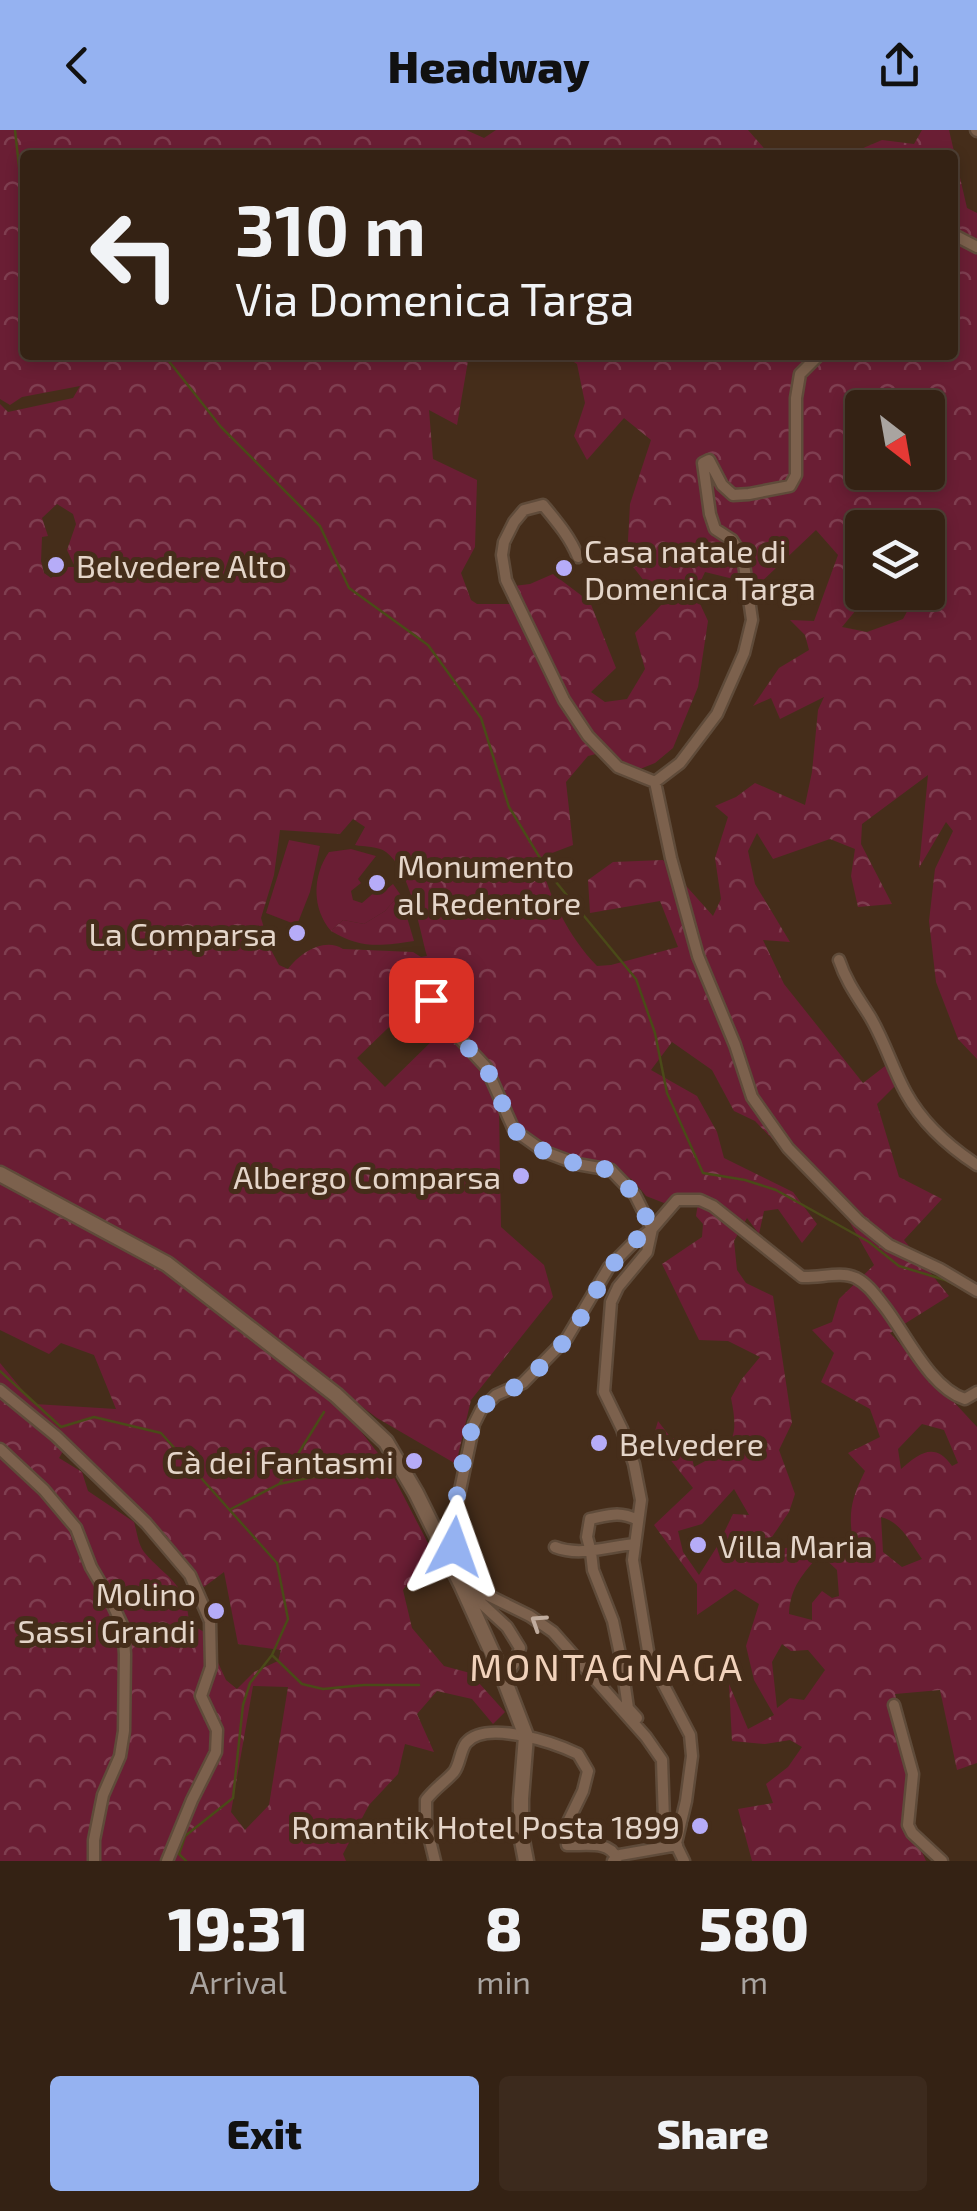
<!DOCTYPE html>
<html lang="en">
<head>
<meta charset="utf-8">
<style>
	:root { --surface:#342214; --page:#3c2a1d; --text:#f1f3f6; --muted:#a9a4a0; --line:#4e3f34; --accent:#95b2f1 }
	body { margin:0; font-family:"Exo 2",sans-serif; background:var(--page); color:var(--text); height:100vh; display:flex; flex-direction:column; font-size:38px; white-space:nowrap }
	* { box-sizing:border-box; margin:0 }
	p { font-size:32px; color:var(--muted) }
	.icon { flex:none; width:55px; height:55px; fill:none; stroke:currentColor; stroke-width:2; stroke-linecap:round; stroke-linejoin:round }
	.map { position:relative; height:1731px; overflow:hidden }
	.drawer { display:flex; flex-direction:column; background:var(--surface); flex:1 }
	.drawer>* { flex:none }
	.hud { position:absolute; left:20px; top:20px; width:938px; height:210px; border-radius:10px; box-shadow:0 5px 15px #0003,0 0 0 2px var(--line); background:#342214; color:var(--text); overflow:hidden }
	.needle { width:65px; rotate:149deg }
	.buttons { position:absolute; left:845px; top:260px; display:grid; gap:20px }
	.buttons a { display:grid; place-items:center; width:100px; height:100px; border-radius:10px; background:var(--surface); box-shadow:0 5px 15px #0003,0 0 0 2px var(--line); font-size:50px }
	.pin { position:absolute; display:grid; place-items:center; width:85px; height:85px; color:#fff; margin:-42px; border-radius:20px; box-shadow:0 5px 15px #0006 }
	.me { position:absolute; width:110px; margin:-55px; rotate:4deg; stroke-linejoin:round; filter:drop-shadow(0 0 8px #0008) }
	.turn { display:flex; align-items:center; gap:35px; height:210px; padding:0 50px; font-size:45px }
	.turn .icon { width:130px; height:130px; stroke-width:2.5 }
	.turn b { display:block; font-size:70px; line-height:85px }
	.eta { display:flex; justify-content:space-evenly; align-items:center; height:170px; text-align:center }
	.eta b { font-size:60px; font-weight:800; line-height:70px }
	.button { display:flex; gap:20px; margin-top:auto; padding:20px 50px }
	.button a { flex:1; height:115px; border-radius:10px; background:var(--accent); color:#111; font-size:40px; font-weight:800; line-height:115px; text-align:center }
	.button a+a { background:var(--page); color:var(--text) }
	header { display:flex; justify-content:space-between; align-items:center; height:130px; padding:0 50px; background:var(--accent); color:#111; font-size:45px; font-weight:800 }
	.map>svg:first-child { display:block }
</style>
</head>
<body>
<header><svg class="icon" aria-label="back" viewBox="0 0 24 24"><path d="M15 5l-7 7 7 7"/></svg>Headway<svg class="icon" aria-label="share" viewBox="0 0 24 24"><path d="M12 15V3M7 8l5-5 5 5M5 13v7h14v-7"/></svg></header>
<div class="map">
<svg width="977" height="1731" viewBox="0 0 977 1731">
	<defs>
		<pattern id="forest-crowns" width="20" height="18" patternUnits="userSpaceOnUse" patternTransform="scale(2.5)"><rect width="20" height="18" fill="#6a1e34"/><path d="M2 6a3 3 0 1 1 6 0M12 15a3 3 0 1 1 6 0" fill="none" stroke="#7f3e50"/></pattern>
	</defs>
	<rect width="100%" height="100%" fill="#452d1a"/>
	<path fill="#6a1e34" d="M289,710L320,716L310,762L297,795L266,783Z
		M351,719L376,726L358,749L361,753L351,761L353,770L362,773L384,754L388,758L393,754L400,764L385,781L364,794L343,790L331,801C312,779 312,746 329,722Z"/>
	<path fill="url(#forest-crowns)" fill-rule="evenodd" d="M0,0H466L484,8L496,0H748L770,25H25V225H469L457,295L429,280L433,329L477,350L475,417L461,443L471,470L477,474H520L514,456L530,454L553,444L590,472L616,538L591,562L605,572L627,569L645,539L635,503L662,474L627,429L630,374L651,310L624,288L587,330L574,306L585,273L577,234L563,225H952V25H847L882,10L914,14L922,0H949L967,78L977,83V929L958,909L936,852L929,791L935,739L953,701L946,692L919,738L928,645L862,694L861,714L892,774L858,777L851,746L855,719L830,709L773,729L757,703L748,721L755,754L790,812L763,810L784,854L863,953L889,933L896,955L877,974L899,1047L942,1069L904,1110L949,1166L890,1203L977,1297V1633L957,1640L940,1560L895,1564L916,1644L911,1697L926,1731H752L738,1679L773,1673L766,1654L788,1637L802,1617L790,1610L765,1614L732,1611L729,1554L748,1599L774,1585L754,1550L746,1516L759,1474L735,1459L697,1485V1454L654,1395L693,1358L653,1308L658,1291L671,1308L688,1309L694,1337C732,1317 740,1312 731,1268L741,1250L760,1227L728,1211L699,1210L662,1134L702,1107L703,1094L696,1086L699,1067L679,1064L664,1073L646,1066L634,1051L612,1036L563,1026L532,1009L499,980L501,1097L544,1135L553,1167L471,1270L456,1334L377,1288L169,1129L0,1038V274L8,282L73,268L80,256L22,267L10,275L0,269ZM862,278H928V342H862ZM57,374L73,384L76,394L67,420L75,437H68L51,448L44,443L41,431L42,407L48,406L42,388ZM862,398H928V462L917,463L903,489L867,502L842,497L870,463L862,462ZM816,400L838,425L814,491L790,490L805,505L809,520L779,538L753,576L771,568L780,589L824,567L818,580L812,642L805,675L755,653L736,667L715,676L728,687L715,728L721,769L713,786L663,730L613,732L588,750L590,783L660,771L678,817L611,835L597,836C568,806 550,768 539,728L573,715L566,652L588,626L596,624L625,645L655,633L673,618L698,557L708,491L695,463L705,442L758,455ZM353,689L365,697L355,715C365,717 378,716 386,722C410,739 419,798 427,826L421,827L413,822L343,819C324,807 300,823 288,839L279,835L270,818L261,788L274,745L280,700L340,704ZM418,869L426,879L436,907L385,957L357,928ZM672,912L712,940L734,981L755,991L844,1082L874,1135L839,1169L832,1192L812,1200L834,1223L821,1252L870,1279L880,1307L848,1323L865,1341C848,1375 848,1389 856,1426L816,1412L761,1423L789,1382L795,1364L779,1320L792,1293L773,1166L746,1153L737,1140L734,1111L747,1088L759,1104L764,1081L778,1079L802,1113L817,1094L793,1062L724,1028L717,1002L697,966L651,940ZM922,1294L944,1300L958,1333L952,1336C935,1311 919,1323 901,1339L898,1319ZM734,1359L749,1385L733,1384L718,1415L699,1445L683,1422L678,1401L702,1394ZM881,1387C901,1392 910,1412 922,1429L902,1437L883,1422ZM820,1424L837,1440L839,1466L832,1468L822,1461L812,1473V1490L789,1484C790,1457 803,1444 820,1424ZM782,1514L791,1521L808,1520L825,1540L804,1570L790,1568L777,1578L772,1532Z
		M400,764L414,811C380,816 361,819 331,801L343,790L364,794L385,781Z
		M0,1049L164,1138L341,1276L388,1336L432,1421L403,1460L412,1498L444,1536L470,1543L505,1582L493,1594L472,1569L437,1561L417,1584L434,1622L405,1614L398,1644L369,1675L343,1724L346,1731H0V1233L34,1274L116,1279L94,1225L61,1213L49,1224L0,1200ZM70,1309L204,1457L224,1442L238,1514L281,1520L278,1531L254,1542L237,1559L226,1550L204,1502L189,1493C187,1453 166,1448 144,1422C138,1414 137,1402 134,1392L88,1361L82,1342L59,1328ZM253,1556L288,1557L269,1675L245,1700L231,1682Z"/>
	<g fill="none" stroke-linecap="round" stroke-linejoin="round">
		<path stroke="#4a4a18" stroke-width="2.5" d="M15,0L25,91
			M164,225L221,297L320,396L349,458L428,515L481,588L509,677L551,746L636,849L655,903L667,963L703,1043L745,1050L776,1060L869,1112L899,1136L945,1150L967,1161
			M0,1241L61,1297L94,1287L161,1303L277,1433L288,1489L272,1525L250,1553L243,1575L233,1668L185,1706L179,1724L186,1731
			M280,1353L324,1282
			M231,1379L279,1354L371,1335
			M273,1526L302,1554L323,1559L364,1555H419"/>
		<defs>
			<path id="minor" d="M976,0L977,1
				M952,104L977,117
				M578,427C570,407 557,392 543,375L524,380L514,392L504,412L502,425L506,450L564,570L588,606L618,637L655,652
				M655,652L671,728L698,826L735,915L752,967L788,1018L859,1091L889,1115L940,1139L977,1161
				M655,652L680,633L717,584L744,523L752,490L743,427L732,410L715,399L710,384L703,333L709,330L722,355L733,365L749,364L790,356L796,345V268L800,244L819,225
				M839,830C846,851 857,866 869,885C884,909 892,938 906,963C923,994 948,1016 977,1035
				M416,880L431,871H438L448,896L486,937L514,1000L545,1022L577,1034L611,1040L635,1065L652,1099L647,1122L618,1157L611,1172L604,1262L622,1299L634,1334L641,1370L633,1430L649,1527L690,1605L692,1626L686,1671L676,1713
				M0,1260L56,1306L146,1393L190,1445L210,1491L211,1537L201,1566L217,1600L216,1622L192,1670L167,1731
				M0,1319L44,1360L76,1398L91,1437L111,1471L123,1497L125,1524L124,1601L120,1626L103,1665L94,1710V1731
				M555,1417C580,1427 609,1416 635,1414
				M475,1459L530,1486L553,1502L646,1607L662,1630L664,1690L684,1731
				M504,1549L514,1534L520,1518L507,1497L481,1473L454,1417L452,1398L474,1294L481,1280L496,1265L523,1253L567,1208L609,1137L633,1113L652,1099L677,1070H700L713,1076L802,1147C820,1148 841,1141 856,1148C868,1154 876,1166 884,1176C906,1204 930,1258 965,1269L977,1262
				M894,1575L913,1644L908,1695L912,1703L942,1731
				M637,1588L628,1578L621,1529L613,1491L593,1440L591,1422L587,1407L590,1389C610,1385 619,1381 638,1390
				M435,1731L426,1694V1670C434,1659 445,1652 454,1642C460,1634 460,1621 466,1613C486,1589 555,1613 578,1624L588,1641L583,1661L567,1694V1715C584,1716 610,1710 616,1728
				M613,1731L620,1725L677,1715"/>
			<path id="secondary" d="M0,1044L167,1134L336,1265L386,1312L416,1363L462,1456L504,1549L526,1606L521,1669V1705L526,1731"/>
		</defs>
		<use href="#minor" stroke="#5f4b3a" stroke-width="15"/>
		<use href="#secondary" stroke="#5f4b3a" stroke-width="19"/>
		<use href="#minor" stroke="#7c614d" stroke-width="10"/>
		<use href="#secondary" stroke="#7c614d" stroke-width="14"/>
	</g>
	<defs><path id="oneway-chevron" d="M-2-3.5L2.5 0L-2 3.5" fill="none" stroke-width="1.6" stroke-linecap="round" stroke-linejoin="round" transform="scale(2.5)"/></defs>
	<use stroke="#c0ac9e" href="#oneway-chevron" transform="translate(538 1492) rotate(-147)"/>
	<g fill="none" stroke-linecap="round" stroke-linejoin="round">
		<path stroke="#95b2f1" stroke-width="18" stroke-dasharray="0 32.4" d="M431,870L438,871L448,896L486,937L514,1000L545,1022L577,1034L611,1040L635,1065L652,1099C605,1127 597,1169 567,1208C559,1219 535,1243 523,1252C509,1263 491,1264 480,1282C464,1305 451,1389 454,1417"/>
	</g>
	<g fill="#b6acf8" stroke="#452d1a" stroke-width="4">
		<circle cx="56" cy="435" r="10"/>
		<circle cx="564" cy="438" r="10"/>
		<circle cx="377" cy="753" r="10"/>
		<circle cx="297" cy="803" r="10"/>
		<circle cx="521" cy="1046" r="10"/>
		<circle cx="599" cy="1313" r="10"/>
		<circle cx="414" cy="1331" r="10"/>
		<circle cx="698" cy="1415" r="10"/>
		<circle cx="216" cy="1481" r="10"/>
		<circle cx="700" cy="1696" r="10"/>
	</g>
	<g text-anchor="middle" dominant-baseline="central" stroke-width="10" stroke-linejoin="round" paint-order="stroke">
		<g font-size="32" fill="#e4d5c9" stroke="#452d1a" text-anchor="start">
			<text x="584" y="420">Casa natale di<tspan x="584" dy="37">Domenica Targa</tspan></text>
			<text x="76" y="435">Belvedere Alto</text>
			<text x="397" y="735">Monumento<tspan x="397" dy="37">al Redentore</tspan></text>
			<text x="277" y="803" text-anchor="end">La Comparsa</text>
			<text x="501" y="1046" text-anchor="end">Albergo Comparsa</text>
			<text x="619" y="1313">Belvedere</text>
			<text x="394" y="1331" text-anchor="end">Cà dei Fantasmi</text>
			<text x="718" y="1415">Villa Maria</text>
			<text x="196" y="1463" text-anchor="end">Molino<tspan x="196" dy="37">Sassi Grandi</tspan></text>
			<text x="680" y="1696" text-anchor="end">Romantik Hotel Posta 1899</text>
		</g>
		<g font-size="38" letter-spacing="2.5" fill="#f1d2bb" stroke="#452d1a">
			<text x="607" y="1536">MONTAGNAGA</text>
		</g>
	</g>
</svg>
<div class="buttons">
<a><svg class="needle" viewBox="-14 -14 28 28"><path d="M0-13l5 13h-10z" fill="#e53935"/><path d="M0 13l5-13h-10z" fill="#a9a4a0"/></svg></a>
<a><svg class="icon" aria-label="layers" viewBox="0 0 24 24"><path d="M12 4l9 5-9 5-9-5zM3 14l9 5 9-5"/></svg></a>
</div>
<div class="pin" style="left:431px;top:870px;background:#d93025"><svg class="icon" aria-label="arrive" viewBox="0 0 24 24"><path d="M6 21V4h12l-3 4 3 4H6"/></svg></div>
<svg class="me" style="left:454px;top:1417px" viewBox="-20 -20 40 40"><path d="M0-17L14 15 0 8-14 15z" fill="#95b2f1" stroke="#fff" stroke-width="4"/></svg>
<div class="hud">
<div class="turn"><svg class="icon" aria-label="left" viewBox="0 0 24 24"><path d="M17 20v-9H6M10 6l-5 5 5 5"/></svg><div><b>310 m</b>Via Domenica Targa</div></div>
</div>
</div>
<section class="drawer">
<div class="eta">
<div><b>19:31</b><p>Arrival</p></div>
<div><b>8</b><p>min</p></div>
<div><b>580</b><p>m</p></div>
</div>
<div class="button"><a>Exit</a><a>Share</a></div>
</section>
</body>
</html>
